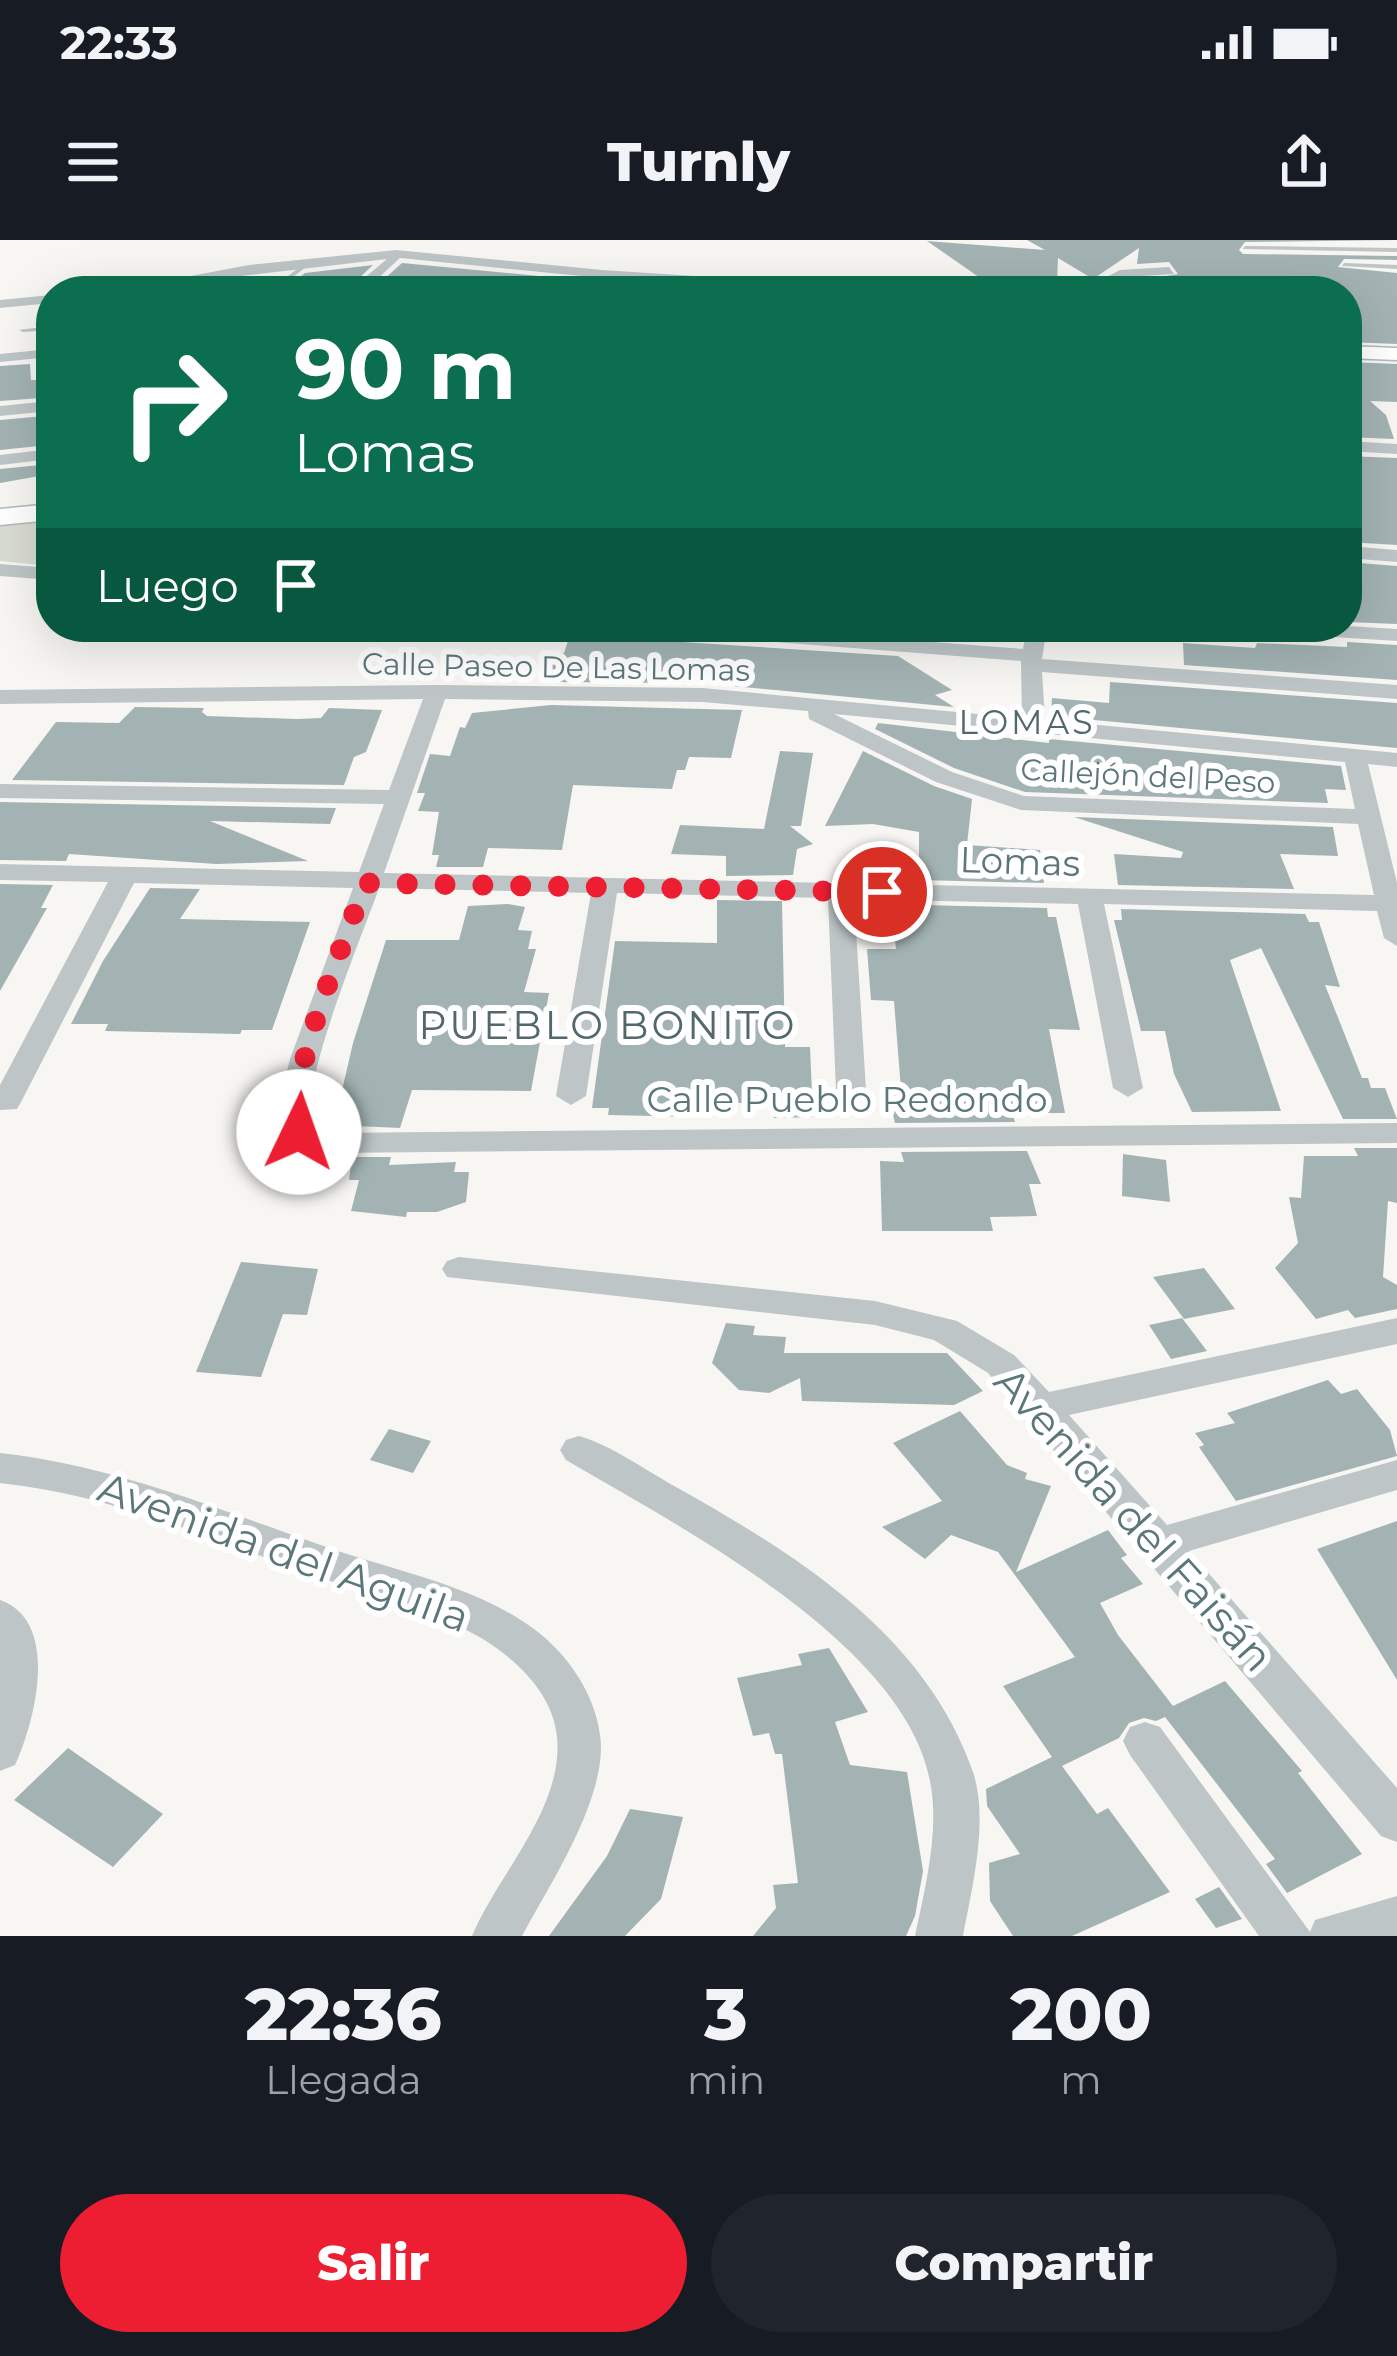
<!DOCTYPE html>
<html lang="es">
<head>
<meta charset="utf-8">
<style>
	:root { --surface:#171b24; --page:#20242c; --text:#f1f3f6; --muted:#9ea1a6; --accent:#ed1e32 }
	body { margin:0; font-family:Montserrat,sans-serif; background:var(--page); color:var(--text); height:100vh; display:flex; flex-direction:column; font-size:45px; white-space:nowrap }
	* { box-sizing:border-box; margin:0 }
	p { font-size:39px; color:var(--muted) }
	.icon { flex:none; width:66px; height:66px; fill:none; stroke:currentColor; stroke-width:2; stroke-linecap:round; stroke-linejoin:round }
	.map { position:relative; height:1696px; overflow:hidden }
	.sheet { display:flex; flex-direction:column; background:var(--surface); flex:1 }
	.sheet>* { flex:none }
	.guide { position:absolute; left:36px; top:36px; width:1326px; height:366px; border-radius:48px; box-shadow:0 12px 48px #0002; background:#0b6e4f; color:#fff; overflow:hidden }
	.pin { position:absolute; display:grid; place-items:center; width:102px; height:102px; color:#fff; margin:-51px; border:6px solid #fff; border-radius:50%; box-shadow:0 3px 12px #0007 }
	.me { position:absolute; width:132px; margin:-66px; rotate:3deg; stroke-linejoin:round; filter:drop-shadow(0 0 9px #0008) }
	.turn { display:flex; align-items:center; gap:42px; height:252px; padding:0 60px; font-size:54px }
	.turn .icon { width:156px; height:156px; stroke-width:2.5 }
	.turn b { display:block; font-size:84px; line-height:102px }
	.then { display:flex; align-items:center; height:114px; padding:0 60px; background:#0003; gap:24px; font-size:45px }
	.eta { display:flex; justify-content:space-evenly; align-items:center; height:204px; text-align:center }
	.eta b { font-size:72px; font-weight:800; line-height:84px }
	.action { display:flex; gap:24px; margin-top:auto; padding:24px 60px }
	.action a { flex:1; height:138px; border-radius:72px; background:var(--accent); color:#fff; font-size:48px; font-weight:800; line-height:138px; text-align:center }
	.action a+a { background:var(--page); color:var(--text) }
	.status { display:flex; justify-content:space-between; align-items:center; height:84px; padding:0 60px; background:var(--surface); direction:ltr }
	.status svg { height:33px; fill:currentColor }
	header { display:flex; justify-content:space-between; align-items:center; height:156px; padding:0 60px; background:var(--surface); font-size:54px; font-weight:800 }
	.map>svg:first-child { display:block }
</style>
</head>
<body>
<div class="status"><b>22:33</b><svg viewBox="0 0 49 12"><path d="M0 12V9h3v3zM5 12V6h3v6zM10 12V3h3v9zM15 12V0h3v12zM26 1h20v11H26zM47 4h2v5h-2z"/></svg></div>
<header><svg class="icon" aria-label="menu" viewBox="0 0 24 24"><path d="M4 6h16M4 12h16M4 18h16"/></svg>Turnly<svg class="icon" aria-label="share" viewBox="0 0 24 24"><path d="M12 15V3M7 8l5-5 5 5M5 13v7h14v-7"/></svg></header>
<div class="map">
<svg width="1397" height="1696" viewBox="0 0 1397 1696">
	<rect width="100%" height="100%" fill="#f7f6f3"/>
	<path fill="#d9dcd2" d="M51,278V326L0,321V284Z"/>
	<path fill="#a3b3b4" d="M1027,0H1397L1245,2L1239,10L1243,14L1397,16V20L1344,19L1338,27L1397,33V104L1347,102V51L1135,50L1136,41L1178,34L1169,22L1137,24L1139,8L1093,39L1058,18L1057,43L986,42L927,1L1045,10Z
		M402,23L591,41L592,51H371Z
		M373,25L345,51H282L305,33Z
		M616,43L776,51H617Z
		M1347,122L1397,124V162L1370,161L1386,175L1394,199L1347,197Z
		M30,124L31,140H36L41,158L0,161V126Z
		M44,176L49,205L0,210V180Z
		M1347,216L1397,218V305L1347,302Z
		M51,224V234L0,243V229Z
		M1347,322L1397,326V384L1347,382Z
		M620,398L898,416L952,450L935,455L954,467L702,443L549,442L547,413H564L568,401Z
		M1347,402L1397,405V440L1184,425L1183,403L1255,408L1257,403L1347,407Z
		M1110,442L1397,463V508L1051,476L1052,458L1109,463Z
		M551,465L742,470L731,518L689,517L685,530H677L672,549L573,545L562,610L488,608L483,627H436L439,615H432L439,572L418,571L425,553H417L430,514L450,516L460,487L465,488L472,473Z
		M135,467L204,468L202,472L207,476L297,479L321,478L329,468L382,470L366,512L354,517L344,545L12,540L56,482L119,483Z
		M878,483L1049,503V499L1341,526L1346,550L1325,549L1328,563L1025,552L954,528L875,489Z
		M780,511L813,513L801,586H790L813,604L797,609L793,635L726,636V616L671,614L680,585L764,589Z
		M863,511L934,546L972,559L967,605L1040,610L1044,643L919,640V592L873,584L825,586Z
		M0,562L336,568L330,584L210,581L308,621L216,624L69,614L66,621L0,620Z
		M1074,577L1333,587L1338,616L1280,614L1294,649L1118,645L1114,614L1181,618L1183,612Z
		M0,644L53,645L41,668H47L0,751Z
		M150,648L200,649L180,679L310,682L272,790H242L240,794L105,791L108,784H71L103,721Z
		M717,660L782,661L785,807H810L813,877L774,878V864L703,862L700,877L608,875L609,868H592L615,701L717,703Z
		M508,664L525,667L518,690L532,691L528,709H536L524,752L549,753L531,851L412,850L400,888L334,885L353,803L386,700H459L468,666Z
		M920,665L1047,668L1048,677H1056L1080,790L1049,789L1065,873H1012L1015,882L895,883L887,849H901L894,761L871,760L867,709H896L892,674H920Z
		M1121,669L1305,674L1309,682H1319L1340,747L1325,745L1362,838H1368L1371,848H1385L1397,879H1343L1261,708L1230,720L1281,871L1192,872L1174,834L1165,791H1141L1114,680H1122Z
		M1354,908H1397V963L1388,961L1383,1037L1397,1045V1069L1355,1078L1348,1070L1316,1079L1275,1028L1298,1003L1289,957L1301,958L1304,916H1358Z
		M1027,911L1041,944H1029L1037,976L990,977L993,991H882L880,921L904,922L901,912Z
		M1123,914L1166,920L1170,962L1122,956Z
		M352,917H391L389,925L456,922L454,932H469L466,962L437,972H407L406,977L351,971L359,940H349Z
		M241,1022L318,1029L307,1075L283,1074L261,1137L196,1132Z
		M1204,1028L1235,1069L1184,1079L1153,1037Z
		M1182,1078L1207,1111L1171,1119L1149,1085Z
		M726,1083L755,1086L753,1095L786,1097L784,1113H947L983,1151L954,1165L802,1161L800,1138L769,1153L739,1150L712,1123Z
		M1328,1140L1341,1154L1357,1149L1390,1190L1397,1216L1236,1261L1199,1207L1204,1205L1195,1193L1235,1183L1227,1173Z
		M960,1171L1007,1225L1027,1233L1025,1239L1051,1246L1016,1332L1108,1290L1127,1315L1121,1318L1143,1344L1100,1363L1118,1395L1173,1466L1225,1441L1302,1531L1298,1533L1362,1614L1287,1653L1266,1624L1275,1619L1165,1477L1156,1481L1144,1478L1129,1483L1119,1498L1062,1526L1097,1574L1108,1568L1170,1652L1072,1696H1013L990,1661L989,1623L1020,1614L987,1566L986,1549L1052,1517L1003,1446L1075,1417L998,1312L951,1295L925,1319L882,1287L942,1261L893,1203Z
		M389,1189L431,1201L413,1233L370,1220Z
		M1397,1281V1440L1317,1309Z
		M829,1408L868,1472L835,1482L850,1525L907,1532L923,1631L915,1676L906,1696H753L776,1668L773,1645L798,1643L782,1514H775L769,1493L753,1496L737,1438L802,1425L798,1414Z
		M68,1508L163,1574L113,1627L14,1560Z
		M630,1569L683,1577L661,1659L625,1696H549L607,1616Z
		M1219,1647L1242,1679L1216,1688L1195,1659Z"/>
	<g fill="none" stroke-linecap="round" stroke-linejoin="round">
		<defs>
			<path id="secondary" d="M1347,106L1397,108V120L1347,118Z
				M51,264V280L0,285V269Z"/>
		</defs>
		<use href="#secondary" stroke="#afbabb" stroke-width="3"/>
		<path fill="#bdc5c6" fill-rule="evenodd" d="M1245,6L1397,8V12L1243,9Z
			M309,20L311,23L275,51H268Z
			M1344,23L1397,25V29L1342,26Z
			M51,86V90L23,92L19,90Z"/>
		<path fill="#bdc5c6" fill-rule="evenodd" d="M396,10L602,30L865,47L872,51L602,38L400,18L364,51H349L387,19L111,51L249,25Z
			M1169,27L1174,34L1128,37L1101,51H938L945,47L1086,48L1120,30Z
			M911,47L936,51H904Z
			M51,55V63L0,68V60Z
			M51,109V117L0,122V114Z
			M51,161V171L0,176V166Z
			M1347,201L1397,204V214L1347,211Z
			M51,209V219L0,225V215Z
			M1347,306L1397,310V322L1347,318Z
			M0,324L51,328V340L0,336Z
			M1347,386L1397,389V401L1268,393L1258,387Z
			M648,387H737L1023,409L1027,387H1047L1042,419L1397,445V459L1042,432L1045,480L1397,513V527L1368,524L1397,643V706L1384,698L1377,671L1104,664L1143,848L1128,857L1113,848L1078,664L854,659L866,850L851,859L836,850L828,658L617,653L586,856L571,865L556,856L591,653L379,648C363,694 298,847 312,886L333,893L1397,883V903L330,913L288,899L277,872L290,819L353,648L134,643L21,862L17,869L0,870V845L108,642L0,640V624L359,632L384,564L0,558V544L389,550L423,459L0,464V450L436,445L702,448L1022,478L1021,421L658,393ZM445,459L702,462L808,471L809,479L936,542L1021,570L1358,584L1374,655L384,633ZM834,474L1345,522L1355,569L1024,556L952,532Z
			M459,1017L875,1061L957,1081L1014,1115L1049,1152L1397,1078V1104L1069,1175L1167,1285L1397,1220V1250L1189,1311L1397,1548V1602L1381,1596L988,1133L934,1100L875,1085L447,1037L442,1029L447,1021Z
			M579,1196C613,1206 645,1230 676,1247C797,1315 925,1394 973,1532C989,1580 972,1648 963,1696H915C925,1648 940,1590 930,1541C904,1402 678,1286 566,1220L560,1210L566,1200Z
			M0,1213C117,1226 222,1271 332,1309C400,1332 475,1346 534,1389C567,1413 595,1454 600,1495C609,1555 550,1644 522,1696H472C498,1634 564,1568 557,1497C553,1454 518,1421 483,1399C431,1368 370,1356 313,1335C209,1298 111,1255 0,1243Z
			M0,1360C61,1381 35,1482 15,1525L0,1531Z
			M1145,1482L1160,1487L1310,1692L1315,1680L1397,1656V1696H1259L1130,1515L1123,1501L1130,1487Z"/>
		<use href="#secondary" fill="#fff" fill-rule="evenodd"/>
	</g>
	<g fill="none" stroke-linecap="round" stroke-linejoin="round">
		<path stroke="#ed1e32" stroke-width="21" stroke-dasharray="0 37.8" d="M299,892C283,842 347,698 365,643L882,652"/>
	</g>
	<g text-anchor="middle" dominant-baseline="central" stroke-width="12" stroke-linejoin="round" paint-order="stroke">
		<g font-size="30" fill="#5c777a" stroke="#fff">
			<text transform="translate(556 427) rotate(1)">Calle Paseo De Las Lomas</text>
			<text transform="translate(1148 536) rotate(3)">Callejón del Peso</text>
		</g>
		<g font-size="33" letter-spacing="3" fill="#52686b" stroke="#fff">
			<text x="1027" y="482">LOMAS</text>
		</g>
		<g font-size="36" fill="#5c777a" stroke="#fff">
			<text transform="translate(1020 621) rotate(2)">Lomas</text>
			<text x="847" y="859">Calle Pueblo Redondo</text>
		</g>
		<g font-size="39" letter-spacing="3" fill="#52686b" stroke="#fff">
			<text x="608" y="785">PUEBLO BONITO</text>
		</g>
		<g font-size="42" fill="#5c777a" stroke="#fff">
			<text transform="translate(1134 1279) rotate(48)">Avenida del Faisán</text>
			<text transform="translate(284 1312) rotate(20)">Avenida del Aguila</text>
		</g>
	</g>
</svg>
<div class="pin" style="left:882px;top:652px;background:#d93025"><svg class="icon" aria-label="arrive" viewBox="0 0 24 24"><path d="M6 21V4h12l-3 4 3 4H6"/></svg></div>
<svg class="me" style="left:299px;top:892px" viewBox="-20 -20 40 40"><circle r="19" fill="#fff"/><path d="M0-13L10 11 0 6-10 11z" fill="#ed1e32"/></svg>
<div class="guide">
<div class="turn"><svg class="icon" aria-label="right" viewBox="0 0 24 24"><path d="M7 20v-9h11M14 6l5 5-5 5"/></svg><div><b>90 m</b>Lomas</div></div>
<div class="then">Luego<svg class="icon" aria-label="arrive" viewBox="0 0 24 24"><path d="M6 21V4h12l-3 4 3 4H6"/></svg></div>
</div>
</div>
<section class="sheet">
<div class="eta">
<div><b>22:36</b><p>Llegada</p></div>
<div><b>3</b><p>min</p></div>
<div><b>200</b><p>m</p></div>
</div>
<div class="action"><a>Salir</a><a>Compartir</a></div>
</section>
</body>
</html>
